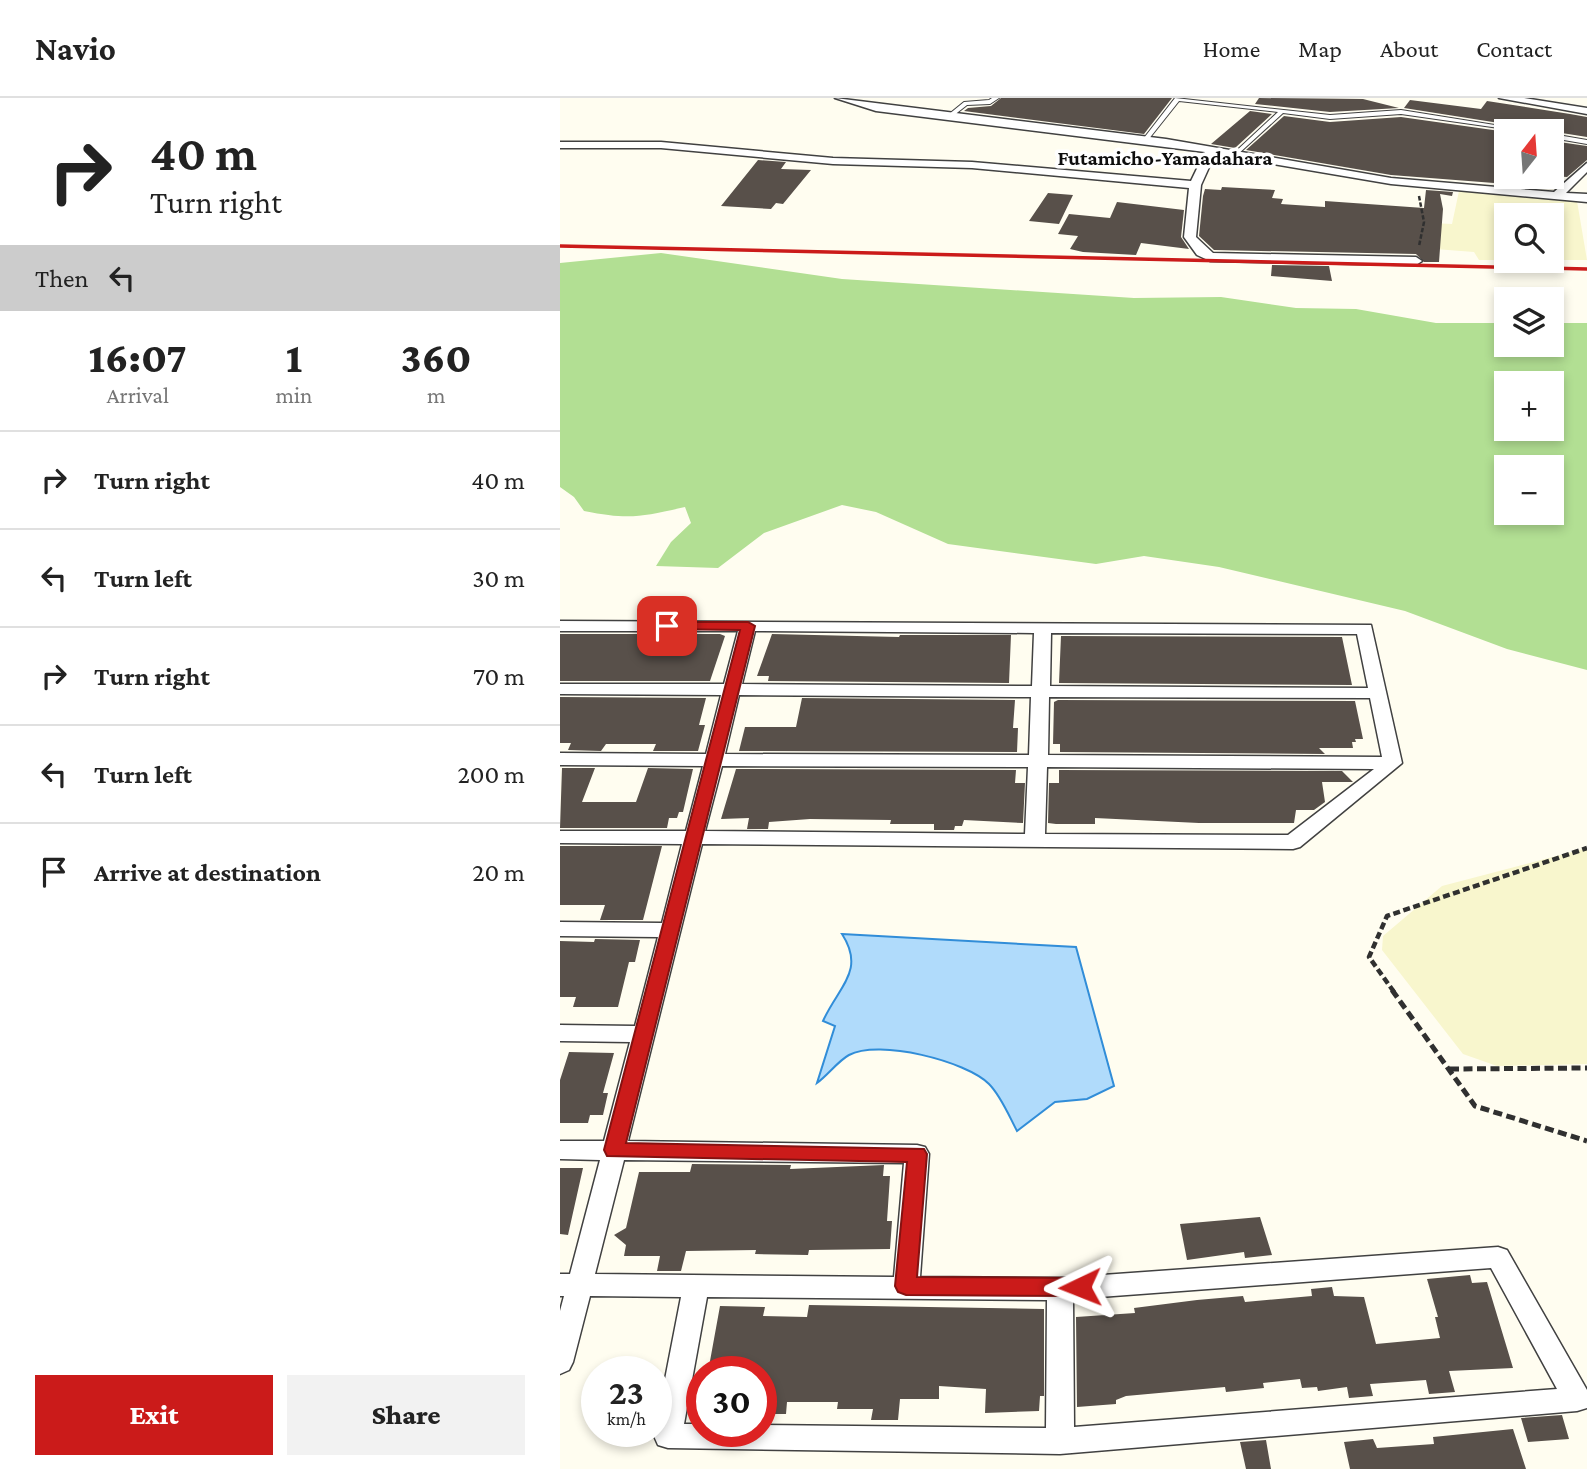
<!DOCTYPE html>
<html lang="en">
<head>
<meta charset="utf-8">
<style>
	:root { --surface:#fff; --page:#f2f2f2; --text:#222; --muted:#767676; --line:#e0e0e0; --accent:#cb1b1a }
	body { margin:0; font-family:"Crimson Pro",serif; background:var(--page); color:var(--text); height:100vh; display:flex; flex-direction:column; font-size:26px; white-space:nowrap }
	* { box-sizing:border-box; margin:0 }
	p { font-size:23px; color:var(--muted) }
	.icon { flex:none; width:38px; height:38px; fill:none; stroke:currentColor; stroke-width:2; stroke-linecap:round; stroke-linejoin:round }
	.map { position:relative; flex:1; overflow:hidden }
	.details { display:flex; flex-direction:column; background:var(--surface); width:560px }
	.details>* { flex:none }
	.hud { background:#fff; color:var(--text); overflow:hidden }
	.needle { width:46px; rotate:17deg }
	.tools { position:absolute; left:934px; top:21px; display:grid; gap:14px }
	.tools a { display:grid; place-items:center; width:70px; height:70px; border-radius:0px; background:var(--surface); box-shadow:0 4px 10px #0003; font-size:35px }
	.speed { position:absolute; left:21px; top:1258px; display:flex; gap:14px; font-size:35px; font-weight:700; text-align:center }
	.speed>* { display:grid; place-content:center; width:91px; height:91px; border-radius:50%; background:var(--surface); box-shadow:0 4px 10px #0003; line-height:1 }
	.speed small { font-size:18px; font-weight:400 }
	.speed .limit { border:10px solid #d22; background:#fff; color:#111 }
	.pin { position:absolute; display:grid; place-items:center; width:60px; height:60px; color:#fff; margin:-30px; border-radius:14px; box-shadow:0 4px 10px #0006 }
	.me { position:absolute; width:77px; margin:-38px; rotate:268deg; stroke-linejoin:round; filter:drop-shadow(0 0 5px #0008) }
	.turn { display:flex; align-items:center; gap:24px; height:147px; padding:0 35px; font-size:32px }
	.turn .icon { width:91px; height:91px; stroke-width:2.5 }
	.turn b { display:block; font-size:49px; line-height:60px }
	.then { display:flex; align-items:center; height:66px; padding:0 35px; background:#0003; gap:14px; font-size:26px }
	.eta { display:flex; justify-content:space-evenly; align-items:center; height:119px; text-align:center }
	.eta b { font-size:42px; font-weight:800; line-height:49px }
	.action { display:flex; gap:14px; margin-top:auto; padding:14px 35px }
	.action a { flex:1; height:80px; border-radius:0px; background:var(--accent); color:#fff; font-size:28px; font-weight:800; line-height:80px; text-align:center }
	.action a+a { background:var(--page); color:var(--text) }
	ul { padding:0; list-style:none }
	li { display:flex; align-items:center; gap:21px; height:98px; padding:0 35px; border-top:2px solid var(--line) }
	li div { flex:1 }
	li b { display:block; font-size:26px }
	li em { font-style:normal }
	header { display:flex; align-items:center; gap:42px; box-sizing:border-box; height:98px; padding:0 35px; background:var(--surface); border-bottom:2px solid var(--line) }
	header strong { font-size:33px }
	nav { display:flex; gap:38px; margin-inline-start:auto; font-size:24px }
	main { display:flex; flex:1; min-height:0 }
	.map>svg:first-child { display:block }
</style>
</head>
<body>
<header>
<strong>Navio</strong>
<nav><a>Home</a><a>Map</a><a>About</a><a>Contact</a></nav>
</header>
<main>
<section class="details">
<div class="hud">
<div class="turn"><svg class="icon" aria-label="right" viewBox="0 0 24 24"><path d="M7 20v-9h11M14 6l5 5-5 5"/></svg><div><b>40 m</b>Turn right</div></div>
<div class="then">Then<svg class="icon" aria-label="left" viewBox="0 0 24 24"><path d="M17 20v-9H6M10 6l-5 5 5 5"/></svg></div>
</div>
<div class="eta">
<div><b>16:07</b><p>Arrival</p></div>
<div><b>1</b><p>min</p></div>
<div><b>360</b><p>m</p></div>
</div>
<ul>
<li><svg class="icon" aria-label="right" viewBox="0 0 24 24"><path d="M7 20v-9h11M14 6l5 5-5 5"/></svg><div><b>Turn right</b></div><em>40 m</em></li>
<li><svg class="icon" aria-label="left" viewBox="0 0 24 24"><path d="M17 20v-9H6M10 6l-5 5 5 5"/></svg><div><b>Turn left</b></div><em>30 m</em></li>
<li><svg class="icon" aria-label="right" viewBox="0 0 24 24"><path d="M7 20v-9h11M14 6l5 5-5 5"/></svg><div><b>Turn right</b></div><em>70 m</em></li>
<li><svg class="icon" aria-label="left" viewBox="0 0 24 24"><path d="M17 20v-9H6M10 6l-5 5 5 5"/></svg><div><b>Turn left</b></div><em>200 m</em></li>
<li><svg class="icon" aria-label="arrive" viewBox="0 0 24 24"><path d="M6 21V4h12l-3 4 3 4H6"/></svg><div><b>Arrive at destination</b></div><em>20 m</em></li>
</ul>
<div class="action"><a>Exit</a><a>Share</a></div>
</section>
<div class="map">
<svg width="1027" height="1371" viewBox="0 0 1027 1371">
	<rect width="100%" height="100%" fill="#fffdf0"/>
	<path fill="#f8f6cd" d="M899,93L1017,103L1027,162H992V117H947V162H919L914,154L875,151L872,125L892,126Z
		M1027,750V966L937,968L903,956L822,852L823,838L882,788Z"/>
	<path fill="#b2df93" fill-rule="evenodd" d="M101,155L282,181L574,200L661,199L736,210L796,211L876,225H947V247H992V225H1027V572L947,551L845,513L659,469L584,458L536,466L388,446L316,414L282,407L204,435L158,470L96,468L111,444L131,425L125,409C80,419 70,422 24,413L14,399L0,389V165ZM947,285H992V331H947ZM947,369H992V415H947Z"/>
	<path fill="#b0dbfb" stroke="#318dd8" stroke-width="2" d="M282,836L516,849L554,988L527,1001L495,1004L457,1033C449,1018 441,998 429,986C406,963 319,941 289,957C278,963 268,977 257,985L275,928L263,923C278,889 306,873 282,836Z"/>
	<path fill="#58504a" d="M441,0H612L584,36L404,13L408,10L431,8Z
		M699,0L803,1L839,10L770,14L695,6Z
		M850,2L921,11L927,3L1010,16L1027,19V39L844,10Z
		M690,13L712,16L675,50L651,46Z
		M724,18L770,24L841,19L947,34V86L831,77L686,52Z
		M992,43L1027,48V62L1007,79L992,78Z
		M198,62L226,64L221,71L251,72L223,106L216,105L211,111L161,108Z
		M662,89L715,92L712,100L723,101L721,106L765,109V103L864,110L866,92L893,94L892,98L880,96L883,111L879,164H864L856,156L654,152L639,138L643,98L645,91L661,92Z
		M488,95L513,97L499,126L469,123Z
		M557,104L624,112L621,139L629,151L581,145L576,157L523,154L510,151L518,138L498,136L509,116L550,120Z
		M712,167L769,168L772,183L711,178Z
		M0,536H160L165,538L150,583H0Z
		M212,536L339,539L340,537H451L449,585L208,583L209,578H197Z
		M501,538L782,539L792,587L499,585Z
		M0,599L146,600L139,627H145L138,653H93L96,646H46L41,653L8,652L11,645H0Z
		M242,600L455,602L453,630H458L457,654L179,653L185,629H236Z
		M498,602L795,603L803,641H795L796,644H792L793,650H759L765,656L500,654V646H493L494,604Z
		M2,670H35L22,704H76L88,670L133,671L123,714H119L117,720H109L107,730H0Z
		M176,671L456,672L455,685H465L463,725L404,722L402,728H395L394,732H374V726H330L331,722L250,721L209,724L208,731H187L189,720L161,721Z
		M499,672L782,673L793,684H762L765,704L754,712H736L734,725H639L535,720V726H496L488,725L489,685H499Z
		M0,748H102L83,822H40L45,807H0Z
		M35,841L80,842L75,864H69L58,909H13L16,899H0V843L34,844Z
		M9,954L54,955L43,995H48L43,1017H30L28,1025H0V982Z
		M132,1066L231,1067L230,1071L324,1067L323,1078H330L327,1123H332L330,1151L249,1152L248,1157L195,1156L196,1152L126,1153L121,1173H97L100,1158H64L66,1147L54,1137L66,1130L79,1074H130Z
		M0,1070H23L8,1137L0,1136Z
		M700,1119L712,1157L685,1160L684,1154L627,1162L620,1126Z
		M910,1177L912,1185L927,1184L953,1270L889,1273L895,1294L869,1296L866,1282L810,1286L813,1298L789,1300L787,1289L758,1293L757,1289L742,1290L740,1281L703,1285L704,1290L666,1294L665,1289L566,1298L556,1302V1306L517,1309L516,1219L575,1215L574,1210L637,1202L683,1198L685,1204L752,1198L751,1191L772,1189L774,1198L804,1199L816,1246L880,1240L875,1219H878L867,1181Z
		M249,1207L484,1211V1298H480L479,1313L425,1315L426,1291L379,1288V1301H340L338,1322H311L313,1311H277L278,1304H227L226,1316H201V1274H148L160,1208L205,1209L203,1218L247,1219Z
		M1002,1317L1009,1341L968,1344L961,1320Z
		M953,1331L966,1371H790L784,1344L813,1341L817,1350L874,1346L873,1339Z
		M706,1342L711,1371H686L680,1344Z"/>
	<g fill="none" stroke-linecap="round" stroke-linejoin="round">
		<defs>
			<path id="service" d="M432,0H439L430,6L407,7L393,18L388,17L404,4L429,2Z
				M615,0L770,17L841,12L972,33H960L841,16L770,21L723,15L676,58L674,57V55L718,14L619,3L588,42H584V40Z
				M992,36L1027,42V46L992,40Z"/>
			<path id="minor" d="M275,0L606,41L831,80L994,94L1027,65V74L1006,95L1027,96V104L831,86L655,56L641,87L636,139L653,155L856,159L862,163L856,167L650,163L637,157L624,139L629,90L412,70L273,66L101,50H0V44H101L273,60L412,64L631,83L645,54L316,13Z
				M939,0H964L1027,10V16Z
				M0,523L811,527L842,665L740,749L733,751L142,746L68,1043L357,1047L365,1049L369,1056L360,1179L500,1180L938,1149L947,1152L1027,1292V1310L1017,1313L500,1356L108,1350L98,1347L94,1338L121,1199L30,1198L13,1264L9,1272L0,1276V1213L4,1198H0V1176H10L40,1062L0,1061V1043H44L70,944L0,943V927L75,928L98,839L0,838V824L102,825L122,746L0,745V733H126L143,668L0,667V655L146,656L161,597L0,596V586H164L178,533H0ZM195,533L474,535L472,588L182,586ZM491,535L797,536L808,590L490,588ZM179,597L471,599L469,657L165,656ZM489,599L810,600L822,659L488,657ZM162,668L468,669L465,736L145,733ZM487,669L814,671L728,737L485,736ZM64,1062L344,1065L334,1179L35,1176ZM931,1170L997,1291L514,1329L513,1201ZM147,1199L487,1202L486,1330L201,1327V1334H142V1326H124Z"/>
		</defs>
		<use href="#service" stroke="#414141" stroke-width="2"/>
		<use href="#minor" stroke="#414141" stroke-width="3"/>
		<path stroke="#303030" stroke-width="2.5" stroke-dasharray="4.5 2" stroke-linecap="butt" d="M859,98L864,124L859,148"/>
		<path stroke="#303030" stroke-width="4.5" stroke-dasharray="7 3.5" stroke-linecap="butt" d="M834,894L809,859L827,818L1027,750"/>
		<path stroke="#303030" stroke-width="5" stroke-dasharray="9 4.5" stroke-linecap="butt" d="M832,892L915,1008L1027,1043
			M890,971L1027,970"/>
		<use href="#service" fill="#fff" fill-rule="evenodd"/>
		<use href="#minor" fill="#fff" fill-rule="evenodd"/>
		<path stroke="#cb1b1a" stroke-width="3.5" d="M0,148L1027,171"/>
	</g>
	<path fill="#cb1b1a" stroke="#841211" stroke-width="2" d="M107,524H188L195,528L66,1045L364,1051L367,1056L357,1179L520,1180L527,1183L530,1189L527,1196L520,1198L346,1197L338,1194L335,1188L347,1064L47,1058L44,1052L180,532L102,531L100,528Z"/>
	<g text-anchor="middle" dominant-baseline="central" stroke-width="7" stroke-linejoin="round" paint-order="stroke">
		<g font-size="21" font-weight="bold" fill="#0e0e0e" stroke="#fff">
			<text x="605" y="60">Futamicho-Yamadahara</text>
		</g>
	</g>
</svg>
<div class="tools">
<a><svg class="needle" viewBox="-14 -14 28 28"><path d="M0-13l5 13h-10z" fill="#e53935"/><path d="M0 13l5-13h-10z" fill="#767676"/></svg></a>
<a><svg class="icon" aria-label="search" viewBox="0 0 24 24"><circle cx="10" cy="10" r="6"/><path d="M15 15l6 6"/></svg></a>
<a><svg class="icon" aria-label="layers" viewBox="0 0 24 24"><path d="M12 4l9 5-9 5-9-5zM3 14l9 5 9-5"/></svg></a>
<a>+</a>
<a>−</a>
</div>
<div class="speed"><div>23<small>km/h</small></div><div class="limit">30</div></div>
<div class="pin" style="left:107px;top:528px;background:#d93025"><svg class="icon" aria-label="arrive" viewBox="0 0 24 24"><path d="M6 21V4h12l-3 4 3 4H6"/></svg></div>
<svg class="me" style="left:520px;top:1189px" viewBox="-20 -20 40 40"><path d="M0-17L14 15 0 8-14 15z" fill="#cb1b1a" stroke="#fff" stroke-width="4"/></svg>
</div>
</main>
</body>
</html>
